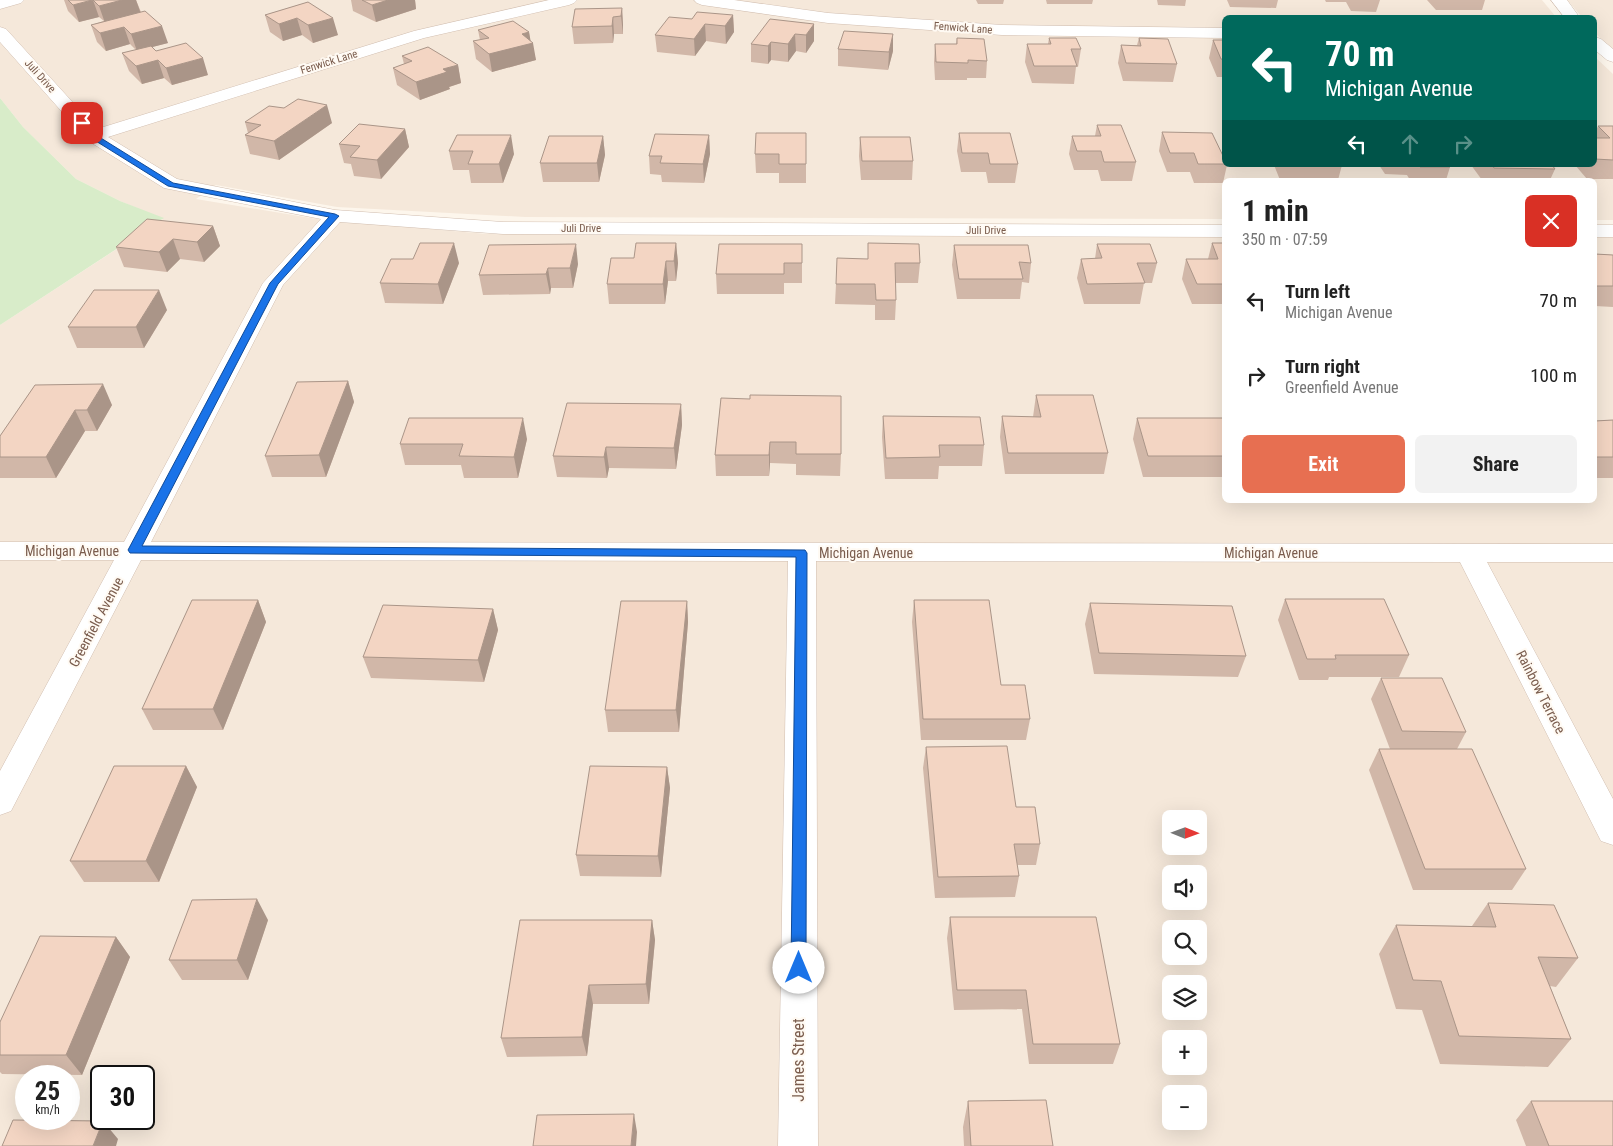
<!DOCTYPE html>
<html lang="en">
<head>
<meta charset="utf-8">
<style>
	:root { --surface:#fff; --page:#f2f2f2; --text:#222; --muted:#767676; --accent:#e76f51 }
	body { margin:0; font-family:"Roboto Condensed",sans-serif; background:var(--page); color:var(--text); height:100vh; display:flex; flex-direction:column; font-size:19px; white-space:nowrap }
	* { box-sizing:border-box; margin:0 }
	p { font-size:16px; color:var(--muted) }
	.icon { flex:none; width:28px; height:28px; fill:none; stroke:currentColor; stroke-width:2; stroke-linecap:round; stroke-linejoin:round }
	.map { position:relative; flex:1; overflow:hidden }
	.details { position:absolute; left:1222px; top:178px; width:375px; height:325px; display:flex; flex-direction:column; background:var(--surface); border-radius:8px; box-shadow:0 5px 20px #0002 }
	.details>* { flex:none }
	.guide { position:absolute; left:1222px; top:15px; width:375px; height:152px; border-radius:8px; box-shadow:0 5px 20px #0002; background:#00695c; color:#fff; overflow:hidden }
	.needle { width:32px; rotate:91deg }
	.fabs { position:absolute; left:1162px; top:810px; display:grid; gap:10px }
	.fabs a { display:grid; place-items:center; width:45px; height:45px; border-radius:8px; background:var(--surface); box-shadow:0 5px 20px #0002; font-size:25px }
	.speed { position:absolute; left:15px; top:1065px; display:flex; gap:10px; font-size:25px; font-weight:700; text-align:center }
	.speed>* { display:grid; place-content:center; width:65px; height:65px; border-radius:50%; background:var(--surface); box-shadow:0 5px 20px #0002; line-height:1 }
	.speed small { font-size:12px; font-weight:400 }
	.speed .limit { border:2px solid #111; border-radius:8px; background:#fff; color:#111 }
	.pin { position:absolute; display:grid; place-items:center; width:42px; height:42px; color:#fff; margin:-21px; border-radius:10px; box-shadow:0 2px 8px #0006 }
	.me { position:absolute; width:55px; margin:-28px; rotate:0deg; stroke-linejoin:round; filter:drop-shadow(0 0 4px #0008) }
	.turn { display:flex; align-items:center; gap:18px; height:105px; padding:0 20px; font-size:22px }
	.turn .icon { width:65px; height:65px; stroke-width:2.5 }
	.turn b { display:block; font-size:35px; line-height:42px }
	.lanes { display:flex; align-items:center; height:48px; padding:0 20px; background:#0003; justify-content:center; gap:25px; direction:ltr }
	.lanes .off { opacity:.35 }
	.round { display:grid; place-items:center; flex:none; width:52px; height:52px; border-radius:8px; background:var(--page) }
	.head { display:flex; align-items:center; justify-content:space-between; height:85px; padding:0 20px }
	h1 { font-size:30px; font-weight:700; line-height:38px }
	.cta { display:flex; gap:10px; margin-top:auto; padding:10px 20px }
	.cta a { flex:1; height:58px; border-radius:8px; background:var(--accent); color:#fff; font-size:20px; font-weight:700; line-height:58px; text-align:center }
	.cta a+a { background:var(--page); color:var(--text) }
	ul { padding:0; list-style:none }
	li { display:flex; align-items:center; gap:15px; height:75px; padding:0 20px }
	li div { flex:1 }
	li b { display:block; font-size:19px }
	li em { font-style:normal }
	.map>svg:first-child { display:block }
</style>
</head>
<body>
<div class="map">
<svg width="1613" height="1146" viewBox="0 0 1613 1146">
	<rect width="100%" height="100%" fill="#fdf6ec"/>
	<path fill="#f5e8da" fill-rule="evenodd" d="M0,0H1542L1556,17L1225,18V165H1595V57L1613,74V220H1595V180H1225V219L525,217L337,207L216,185L196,199L317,219L487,234L1225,236V500H1595V236H1613V1146H0V325L163,219L120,201L76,179L23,127L0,98ZM1171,819H1199V846H1171ZM1171,874H1199V901H1171ZM1171,929H1199V956H1171ZM1171,984H1199V1011H1171ZM1171,1039H1199V1066H1171ZM26,1076H69V1119H26ZM101,1076H144V1119H101ZM1171,1094H1199V1121H1171Z
		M1567,0H1613V50L1595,33V18L1582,17Z"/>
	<path fill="#d8ecc9" d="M0,98L23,127L76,179L120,201L164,218L0,325Z"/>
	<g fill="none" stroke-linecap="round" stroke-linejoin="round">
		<defs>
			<path id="minor" d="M0,0H24L21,3L0,9Z
				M549,0H577L574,3L569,5L424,38L108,137L177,179L335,210L503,222L1225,225V237L503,234L340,222L283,285L151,542L1613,544V562H1487L1613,799V845L1601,841L1460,562L816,561L818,1146H778L788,561L141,560L11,811L0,815V771L114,560H0V542H124L263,283L321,219L164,188L87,140L0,42V27L6,29L97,129L414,31Z
				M694,0H734L828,13L1002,25L1225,28V38L1002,35L828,23L702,5L697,3Z
				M1551,0H1567L1580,18H1565Z
				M1595,37L1601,39L1613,49V62L1607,60L1595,50Z
				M1595,225H1613V237H1595Z"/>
		</defs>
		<use href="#minor" stroke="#d1beb0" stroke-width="1"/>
		<use href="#minor" fill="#fff" fill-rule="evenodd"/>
	</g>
	<path fill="#d1b7a8" d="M64,0H136L141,12L168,43L152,47L156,51L208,75L172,85L164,78L142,84L129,71L122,53L136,50L130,44L106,51L97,42L91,25L104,21L99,17L79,22L68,11Z
		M351,0H415L416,9L376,22L353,11Z
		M976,0H1004L1003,4H978Z
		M1046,0H1093L1092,4H1047Z
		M1157,0H1186L1185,6L1158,5Z
		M1227,0H1278L1276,8L1230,7Z
		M1325,0H1380L1376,12L1351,11L1346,2H1326Z
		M1427,0H1485L1482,10H1436Z
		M308,2L338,35L313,43L302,35L283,41L270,32L265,15Z
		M622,8L623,25V34H614L613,43L574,44L572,27Z
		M733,15L734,32L726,44L706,41L695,56L657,52L655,35L692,19Z
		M814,24V41L806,53L796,51L788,62L771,60L768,64L751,62V44Z
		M478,30L529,32L530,40L536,60L492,72L476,59L473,41L480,40Z
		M893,34V51L888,70L838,66V49Z
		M957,38L987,61L986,78H967V80H935L934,62L935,44H956Z
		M1049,38L1081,49L1078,67H1076L1074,84L1032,83L1025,62L1027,44H1048Z
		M1139,38L1177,64L1173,82L1123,81L1118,63L1121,45H1137Z
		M1213,40H1225V77H1217L1209,58Z
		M402,56L458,65L461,83L449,87L450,89L420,100L397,85L393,68L404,64Z
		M245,122L332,123L279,160L250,154L245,135L248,133Z
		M1097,125L1136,162L1132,181H1101L1098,170H1074L1069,154L1072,136H1095Z
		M1598,126H1613V179H1587L1575,165H1595V133Z
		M405,129L409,147L381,179L354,176L351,164L344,163L339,144Z
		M1162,132L1225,160V165H1227L1223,183H1194L1190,172H1167L1159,151Z
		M806,133V183H779V173H756L755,154Z
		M959,133L1018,164L1015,183H988L986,172H961L957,151Z
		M457,135L514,154L503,183H471L469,170H453L449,151Z
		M709,135L710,154L704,183L662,182L661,175L650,174L649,156Z
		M603,136L605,155L599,182H543L540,163Z
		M860,137L913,161L912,180H861L859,156Z
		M1274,165H1342L1338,180H1280Z
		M1379,165H1449L1450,167L1446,180H1410L1407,175L1385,174Z
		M1471,165H1552L1555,169L1550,180H1482Z
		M213,226L220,246L204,262L180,259L167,272L124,267L116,247Z
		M676,243L678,263L676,281H668L665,304H609L607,284Z
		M868,243L920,263L918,283H895L896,300L895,320H875V305L835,304L836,284L868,259Z
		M1212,243H1225V304H1192L1182,279L1186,259H1208Z
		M802,244V283H784V294H717L716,274Z
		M1097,244L1157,263L1152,283H1144L1140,304H1084L1077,278L1081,259H1095Z
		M954,245L1031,263L1029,283L1022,282L1020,299H957L952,265Z
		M1595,254L1613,255V307L1595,306Z
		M459,263L443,304L385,303L380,283Z
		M578,264L573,288H551L550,294L483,295L479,275Z
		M167,310L144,348H77L68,327Z
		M348,381L354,402L326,477H272L265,456Z
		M35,385L112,405L97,431H85L56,478H0V436Z
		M1036,395L1108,453L1104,474H1005L1000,437L1002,416L1033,417Z
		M721,398L841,454L840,476L796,475V464L770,463L769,476H716L715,455Z
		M681,404L682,425L676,469L609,468L607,478L557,477L553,456Z
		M883,416L984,445L982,466H939L938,479H885L882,437Z
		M1137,418H1225V477H1143L1133,439Z
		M1613,420V478H1595V421Z
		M527,439L518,478H464L461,465H405L400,444Z
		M1285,599L1409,655L1399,677H1329L1328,680H1299L1278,620Z
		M258,600L266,622L223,730H153L142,709Z
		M914,600L1001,685L1030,719L1026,740H921L912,622Z
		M687,601L688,622L679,732H608L605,710Z
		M1090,603L1246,656L1238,677L1094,674L1085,624Z
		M493,609L498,630L484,682L371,678L363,657Z
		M1381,678L1466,732L1457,749L1526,869L1512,890H1413L1369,770L1379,749H1390L1371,699Z
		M926,747L1016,807L1040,844L1036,865H1017L1019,876L1015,897L935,898L923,768Z
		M186,766L197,787L159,882H84L70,861Z
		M667,767L670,788L661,877L580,876L576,855Z
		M1488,903L1578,958L1556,987L1550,986L1571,1039L1548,1067L1440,1064L1422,1010L1396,1009L1379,954L1396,925L1472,926Z
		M950,917L1120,1044L1113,1064H1029L1022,1009L954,1010L947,938Z
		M268,920L248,980H182L169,960Z
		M652,920L655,940L649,1004H593L587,1056L507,1057L501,1038Z
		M116,937L130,957L82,1075L2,1074L0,1072V1022Z
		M968,1101L1053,1146H964L963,1127Z
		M1531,1101L1613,1146H1526L1516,1120Z"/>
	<path fill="#aa9588" d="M93,0L99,17L79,22L73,5Z
		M122,0H136L141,14L105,23L99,6Z
		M388,0H415L416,9L376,22L372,5Z
		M622,8L623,25V34L621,16Z
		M733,15L734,32L726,44L725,26Z
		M613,17L614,34L613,43L612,26Z
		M297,18L302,35L283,41L279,24Z
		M333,18L338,35L313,43L308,25Z
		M705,24L706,41L695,56L694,39Z
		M814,24V41L806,53V35Z
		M162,26L168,43L137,51L131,34Z
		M124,27L130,44L106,51L100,33Z
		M529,32L531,43H533L536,60L492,72L489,54L522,34Z
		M795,34L796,51L788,62V44Z
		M893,34V51L888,70L889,52Z
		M771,42V60L768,64V46Z
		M203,58L208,75L172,85L166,68Z
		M158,60L164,78L142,84L136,66Z
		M458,65L461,83L449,87L450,89L420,100L416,82L443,69Z
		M327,105L332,123L279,160L274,141Z
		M405,129L409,147L381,179L377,160Z
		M511,135L514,154L503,183L499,164Z
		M709,135L710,154L704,183L703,164Z
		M603,136L605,155L599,182L597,163Z
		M213,226L220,246L204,262L197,242Z
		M173,239L180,259L167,272L159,252Z
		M454,243L459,263L443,304L438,284Z
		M676,243L678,263L676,281L674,261Z
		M576,244L578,264L573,288L570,268Z
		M666,261L668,281L665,304L663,284Z
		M548,268L551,288L550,294L546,274Z
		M159,290L167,310L144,348L136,327Z
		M348,381L354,402L326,477L319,455Z
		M103,384L112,405L97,431L87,410Z
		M681,404L682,425L676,469L674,448Z
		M75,410L85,431L56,478L46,457Z
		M523,418L527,439L518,478L514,457Z
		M770,442V463L769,476V455Z
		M606,447L609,468L607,478L604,457Z
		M258,600L266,622L223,730L213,709Z
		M687,601L688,622L679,732L676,710Z
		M493,609L498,630L484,682L478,660Z
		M186,766L197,787L159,882L146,861Z
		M667,767L670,788L661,877L658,856Z
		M257,899L268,920L248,980L237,960Z
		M652,920L655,940L649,1004L646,984Z
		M116,937L130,957L82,1075L66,1055Z
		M589,985L593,1004L587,1056L582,1037Z
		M634,1114L637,1132L636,1146H631Z
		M103,1121L118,1139L116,1146H93Z"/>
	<path fill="#f3d5c3" stroke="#aa9588" d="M68,0H92L73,5Z
		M93,0H122L99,6Z
		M362,0H388L372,5Z
		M308,2L333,18L308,25L297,18L279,24L265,15Z
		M622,8L621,16L613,17L612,26L572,27L575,9Z
		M145,11L162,26L131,34L124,27L100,33L91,25Z
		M697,12L733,15L725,26L705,24L694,39L655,35L669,17L692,19Z
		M770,19L814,24L806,35L795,34L788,44L771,42L768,46L751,44Z
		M513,21L529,32L522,34L533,43L489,54L473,41L489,38L478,30Z
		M844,31L893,34L889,52L838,49Z
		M957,38L984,39L987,61L968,60V63L936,62L935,44H957Z
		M1049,38H1076L1081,49H1071L1077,66H1034L1027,44H1051Z
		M1139,38L1168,39L1177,64L1126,63L1121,45L1141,46Z
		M1213,40H1225V60L1221,59Z
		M186,43L203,58L166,68L158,60L136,66L122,53L151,46L156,51Z
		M428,47L458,65L443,69L447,72L416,82L393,68L412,61L402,56Z
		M298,99L327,105L274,141L245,135L261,125L245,122L269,106L284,108Z
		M359,124L405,129L377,160L350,157L360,146L339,144Z
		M1097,125H1121L1136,162H1104L1101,151H1077L1072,136H1101Z
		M1598,126H1613V160L1595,159V138H1610Z
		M1162,132L1212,133L1225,160V164H1198L1194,153H1170Z
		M756,133H806V164H779V154H755Z
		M959,133H1010L1018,164H990L988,153H962Z
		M655,134L709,135L703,164L660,163L662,156H649Z
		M457,135H511L499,164H468L473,151H449Z
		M549,136H603L597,163H540Z
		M860,137H910L913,161H862Z
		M1419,165H1449L1450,167H1420Z
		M1492,165H1552L1555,169L1494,168Z
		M147,219L213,226L197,242L173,239L159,252L116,247Z
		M420,243H454L438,284L380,283L391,259H413Z
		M636,243H676L674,261H666L663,284H607L611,258H634Z
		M868,243L919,244L920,263H895L896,300H876L875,284H836L837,258L868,259Z
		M1212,243H1225V284H1197L1186,259H1218Z
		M576,244L570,268H548L546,274L479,275L489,245Z
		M719,244H802V263H784V274H716Z
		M1097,244H1150L1157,263H1137L1145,283L1087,284L1081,259L1102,258Z
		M954,245H1028L1031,263L1019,262L1023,279H959Z
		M1595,254L1613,255V286H1595Z
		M94,290H159L136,327H68Z
		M348,381L319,455L265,456L297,382Z
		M103,384L87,410H75L46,457H0V436L35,385Z
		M750,395L841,396V454H796V442H770L769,455H715L721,398L750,399Z
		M1036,395H1093L1108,453H1008L1002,416L1041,417Z
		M567,403L681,404L674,448L606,447L604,457L553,456Z
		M883,416L980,417L984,445H939L940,457L886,458Z
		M409,418H523L514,457L459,456L463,444H400Z
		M1137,418H1225V456H1148Z
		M1613,420V457H1595V421Z
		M1285,599H1384L1409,655H1335L1336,659H1307Z
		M192,600H258L213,709H142Z
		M914,600H989L1001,685H1025L1030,719H923Z
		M621,601H687L676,710H605Z
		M1090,603L1232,606L1246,656L1099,653Z
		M383,605L493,609L478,660L363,657Z
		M1381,678H1442L1466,732L1402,731Z
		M1007,746L1016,807H1035L1040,844H1014L1019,876L938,877L926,747Z
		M1379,749H1472L1526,869H1425Z
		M114,766H186L146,861H70Z
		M590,766L667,767L658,856L576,855Z
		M257,899L237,960H169L192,900Z
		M1488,903L1554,905L1578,958L1538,957L1571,1039L1459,1036L1441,981L1413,980L1396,925L1496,927Z
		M950,917H1096L1120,1044H1033L1026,990H957Z
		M520,920H652L646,984L589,985L582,1037L501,1038Z
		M40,936L116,937L66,1055H0V1022Z
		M1046,1100L1053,1146H971L968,1101Z
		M1531,1101H1613V1146H1549Z
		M634,1114L631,1146H533L537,1115Z
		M13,1120L103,1121L93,1146H2Z"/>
	<path fill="#1a73e8" stroke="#114b97" d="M82,121L96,135L173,183L335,214L339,216L278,284L142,546L805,550L807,553L806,968L804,973L799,975L794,973L791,968L796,557L130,553L128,550L270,283L329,217L168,186L91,138L78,123Z"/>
	<g text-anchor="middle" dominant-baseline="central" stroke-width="4" stroke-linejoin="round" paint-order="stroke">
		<g font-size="11" fill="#7a5c4d" stroke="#fffaf3">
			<text transform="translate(963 28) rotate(4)">Fenwick Lane</text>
			<text transform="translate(329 62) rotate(-17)">Fenwick Lane</text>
			<text transform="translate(40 76) rotate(48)">Juli Drive</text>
			<text x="581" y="228">Juli Drive</text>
			<text x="986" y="230">Juli Drive</text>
		</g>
		<g font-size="14" fill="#7a5c4d" stroke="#fffaf3">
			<text x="72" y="551">Michigan Avenue</text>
			<text x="866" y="553">Michigan Avenue</text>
			<text x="1271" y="553">Michigan Avenue</text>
			<text transform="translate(96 622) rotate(-62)">Greenfield Avenue</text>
			<text transform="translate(1541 692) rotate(63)">Rainbow Terrace</text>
		</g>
		<g font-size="16" fill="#7a5c4d" stroke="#fffaf3">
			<text transform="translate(798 1060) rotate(-90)">James Street</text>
		</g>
	</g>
</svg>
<div class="fabs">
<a><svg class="needle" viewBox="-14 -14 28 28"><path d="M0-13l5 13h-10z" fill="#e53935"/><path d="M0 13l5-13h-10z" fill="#767676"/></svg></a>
<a><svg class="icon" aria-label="sound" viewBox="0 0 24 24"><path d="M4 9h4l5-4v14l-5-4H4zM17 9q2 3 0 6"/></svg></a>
<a><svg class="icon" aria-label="search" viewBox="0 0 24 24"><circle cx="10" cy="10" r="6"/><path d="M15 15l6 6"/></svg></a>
<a><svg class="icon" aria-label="layers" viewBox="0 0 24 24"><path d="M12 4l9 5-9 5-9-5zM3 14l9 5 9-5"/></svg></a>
<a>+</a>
<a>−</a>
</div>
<div class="speed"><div>25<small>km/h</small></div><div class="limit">30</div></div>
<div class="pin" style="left:82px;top:123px;background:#d93025"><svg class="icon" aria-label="arrive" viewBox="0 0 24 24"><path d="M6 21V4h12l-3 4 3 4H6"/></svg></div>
<svg class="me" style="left:799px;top:968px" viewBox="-20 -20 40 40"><circle r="19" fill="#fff"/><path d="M0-13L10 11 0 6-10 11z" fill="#1a73e8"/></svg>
<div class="guide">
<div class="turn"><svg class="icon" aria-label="left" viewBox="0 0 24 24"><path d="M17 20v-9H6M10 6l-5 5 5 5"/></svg><div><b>70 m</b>Michigan Avenue</div></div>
<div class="lanes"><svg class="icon" aria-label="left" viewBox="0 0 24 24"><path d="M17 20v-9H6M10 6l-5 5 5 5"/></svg><svg class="icon off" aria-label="ahead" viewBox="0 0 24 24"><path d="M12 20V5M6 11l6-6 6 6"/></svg><svg class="icon off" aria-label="right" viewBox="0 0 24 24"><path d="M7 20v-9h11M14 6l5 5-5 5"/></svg></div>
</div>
<section class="details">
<div class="head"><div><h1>1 min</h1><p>350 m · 07:59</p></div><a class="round" style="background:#d93025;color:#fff"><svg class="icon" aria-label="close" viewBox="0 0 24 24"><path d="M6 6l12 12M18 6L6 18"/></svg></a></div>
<ul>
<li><svg class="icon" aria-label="left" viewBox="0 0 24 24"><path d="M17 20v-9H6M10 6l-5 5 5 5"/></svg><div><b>Turn left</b><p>Michigan Avenue</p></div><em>70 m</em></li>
<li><svg class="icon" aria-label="right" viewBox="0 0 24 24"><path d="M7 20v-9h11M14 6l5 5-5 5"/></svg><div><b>Turn right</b><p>Greenfield Avenue</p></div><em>100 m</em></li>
</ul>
<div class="cta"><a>Exit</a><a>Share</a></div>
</section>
</div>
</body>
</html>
